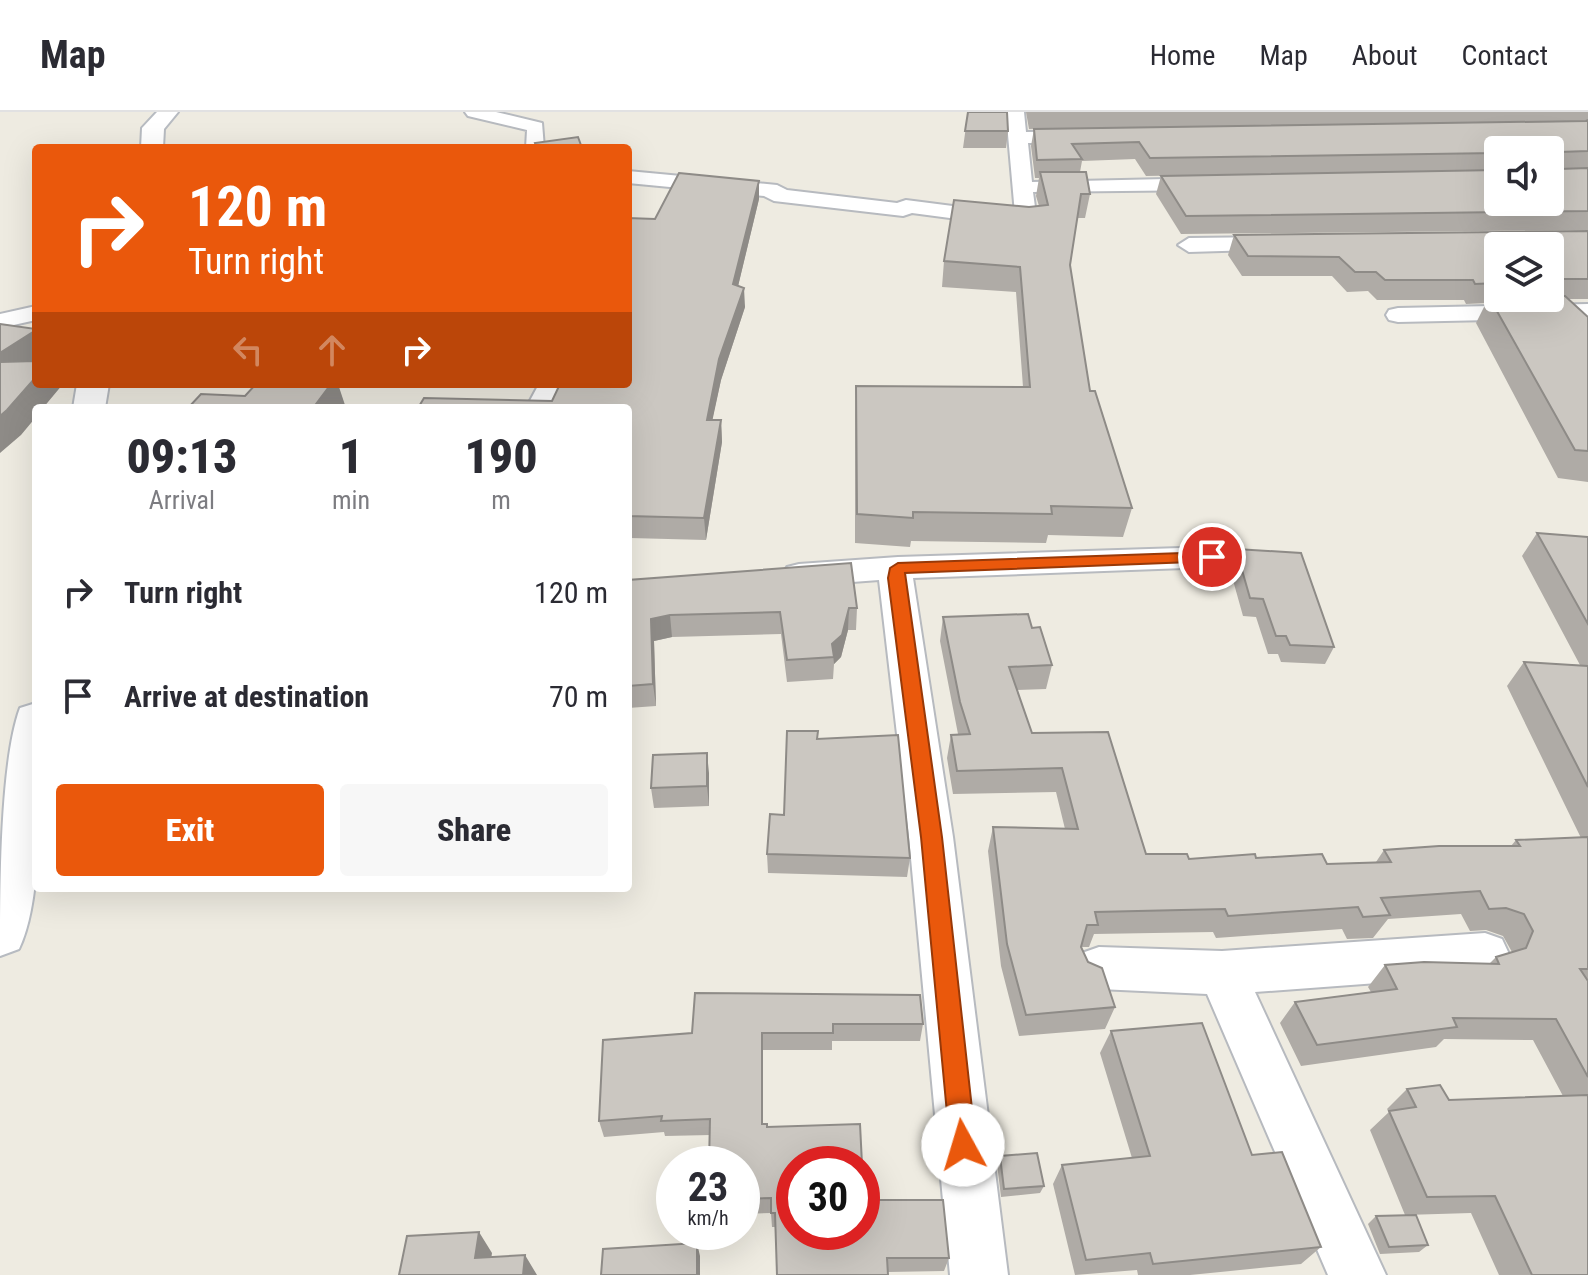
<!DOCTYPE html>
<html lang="en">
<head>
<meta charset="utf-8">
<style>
	:root { --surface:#fff; --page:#f7f7f7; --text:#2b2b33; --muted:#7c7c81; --line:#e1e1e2; --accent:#ea580c }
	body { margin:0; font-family:"Roboto Condensed",sans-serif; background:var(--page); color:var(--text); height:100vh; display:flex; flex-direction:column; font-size:30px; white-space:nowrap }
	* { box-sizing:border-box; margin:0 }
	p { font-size:26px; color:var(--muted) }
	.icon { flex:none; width:44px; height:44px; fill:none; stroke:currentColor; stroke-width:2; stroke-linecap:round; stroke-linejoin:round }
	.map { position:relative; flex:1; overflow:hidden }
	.side { position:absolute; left:32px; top:292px; width:600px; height:488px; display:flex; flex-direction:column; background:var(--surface); border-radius:8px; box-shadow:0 8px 32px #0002 }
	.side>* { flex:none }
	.top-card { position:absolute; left:32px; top:32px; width:600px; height:244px; border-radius:8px; box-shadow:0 8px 32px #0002; background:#ea580c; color:#fff; overflow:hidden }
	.controls { position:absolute; left:1484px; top:24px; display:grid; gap:16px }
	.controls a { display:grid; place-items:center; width:80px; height:80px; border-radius:8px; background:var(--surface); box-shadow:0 8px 32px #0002; font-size:40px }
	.speed { position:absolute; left:656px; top:1034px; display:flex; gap:16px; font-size:40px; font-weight:700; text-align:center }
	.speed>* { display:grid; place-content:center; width:104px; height:104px; border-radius:50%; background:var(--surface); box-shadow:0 8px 32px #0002; line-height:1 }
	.speed small { font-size:20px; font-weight:400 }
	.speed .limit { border:12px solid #d22; background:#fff; color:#111 }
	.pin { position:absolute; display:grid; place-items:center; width:68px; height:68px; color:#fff; margin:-34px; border:4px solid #fff; border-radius:50%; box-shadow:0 2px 8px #0007 }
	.me { position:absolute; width:88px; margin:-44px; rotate:354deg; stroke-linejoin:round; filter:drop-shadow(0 0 6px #0008) }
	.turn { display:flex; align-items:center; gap:28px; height:168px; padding:0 24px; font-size:36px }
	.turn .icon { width:104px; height:104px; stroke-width:2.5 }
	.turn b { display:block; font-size:56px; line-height:68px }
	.lanes { display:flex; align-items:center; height:76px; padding:0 24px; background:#0003; justify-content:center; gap:40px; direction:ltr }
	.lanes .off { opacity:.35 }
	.eta { display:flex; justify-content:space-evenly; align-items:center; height:136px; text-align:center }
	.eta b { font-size:48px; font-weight:800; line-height:56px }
	.primary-button { display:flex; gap:16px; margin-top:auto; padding:16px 24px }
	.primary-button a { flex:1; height:92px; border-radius:8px; background:var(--accent); color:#fff; font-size:32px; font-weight:800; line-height:92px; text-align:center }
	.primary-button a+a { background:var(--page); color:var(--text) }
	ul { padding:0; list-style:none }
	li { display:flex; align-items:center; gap:24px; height:104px; padding:0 24px }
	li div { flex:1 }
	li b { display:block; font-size:30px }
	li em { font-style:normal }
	header { display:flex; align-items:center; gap:48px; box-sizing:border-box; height:112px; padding:0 40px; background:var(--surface); border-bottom:2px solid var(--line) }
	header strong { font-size:38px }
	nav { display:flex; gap:44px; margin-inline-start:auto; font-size:28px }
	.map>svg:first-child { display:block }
</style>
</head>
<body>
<header>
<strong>Map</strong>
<nav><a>Home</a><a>Map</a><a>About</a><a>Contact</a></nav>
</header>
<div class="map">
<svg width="1588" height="1163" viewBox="0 0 1588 1163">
	<rect width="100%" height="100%" fill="#eeebe1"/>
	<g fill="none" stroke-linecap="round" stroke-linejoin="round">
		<defs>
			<path id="street" d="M465,0H496L542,11L544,36H526L527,18L468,4Z
				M1006,0H1024L1026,20L1084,19L1093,25L1084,31H1028L1032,70L1211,66L1221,72L1211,78L1033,80L1037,110L1026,116L912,101L903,104L774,89L764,84L628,71V59L777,73L787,78L897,91L906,88L1015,102Z
				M1282,125L1293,132L1290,137L1189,140L1178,133L1189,126Z
				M1588,192V206L1398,210L1389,208L1386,203L1389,198L1398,196Z
				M36,194V208L0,216V202Z
				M539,272H567L554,296H526Z
				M1212,435L1224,438L1229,445L1224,452L1212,455L913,466L953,725L1008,1163H950L909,725L879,468L799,474L787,471L782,463L787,455L799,452L898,445Z
				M1485,821L1502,827L1509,842L1502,857L1485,863L1255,880L1386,1163H1328L1207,882L1099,877L1082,871L1075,856L1082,841L1099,835L1222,839Z"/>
			<path id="secondary" d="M157,0H178L164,17L163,36H141L142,16Z
				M77,272H109L105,296H73Z
				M36,591C36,658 47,778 19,837L0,844C0,779 0,650 20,596Z"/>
		</defs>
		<use href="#street" stroke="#b7babf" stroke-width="4"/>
		<use href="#secondary" stroke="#b7bbc1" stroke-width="4"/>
		<use href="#street" fill="#fff" fill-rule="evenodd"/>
		<use href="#secondary" fill="#fff" fill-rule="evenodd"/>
	</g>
	<path fill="#afaba6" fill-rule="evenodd" d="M968,0L1008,19L1006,36H963Z
		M1026,0H1588V118L1181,122L1156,82L1161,64L1498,90L1550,38H1498V58L1146,64L1135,47L1082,49L1080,60L1090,82L1085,106H1077L1070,153L1090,279L1132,396L1123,425L1048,423L1046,431L911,429L910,435L855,431V302L856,274L1023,275L1016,180L942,175L944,149L1029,95L1039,94L1036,84L1039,66H1035L1031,34L1034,17L1066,16L1029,17Z
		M759,87L738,174L745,195L721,268L712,308H721L722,330L706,428L630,426L632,462L628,464V296L552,289L628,272L655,107Z
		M1588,119V187H1569L1588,205V370L1558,366L1476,211L1486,191L1466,192L1464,188H1377L1368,179L1347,180L1332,164H1242L1228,143L1234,123ZM1498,134H1550V186H1498Z
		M1537,421L1588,425V1163H1499L1471,1101L1405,1103L1370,1018L1389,1000L1387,997L1407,977L1449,988L1563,984L1533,928L1444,927L1436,935L1301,954L1280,911L1295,890L1371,880L1368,875L1385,853L1489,852L1496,845L1512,840L1503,824L1486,818L1470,819L1461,802L1388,807L1373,826L1347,827L1342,817L1216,826L1213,820L1094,822L1089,835H1081L1088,850L1115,895L1105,917L1019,924L1001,854L988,739L993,715L1065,717L1056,680L953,682L947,646L951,623L958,622L940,529L943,505L1032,516L1052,553L1046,577L1017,578L1032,621L1146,742L1189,747L1256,746L1327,752L1376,750L1384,738L1511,734L1516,728L1581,726L1507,574L1524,550L1580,553L1522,444Z
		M1236,437L1334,535L1325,552L1281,550L1278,542H1268L1256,505L1243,504L1229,454Z
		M628,468L857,496L856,518H848L841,545L834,552L833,567L787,570L781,522L672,525L654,529L656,594L628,596Z
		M817,627L910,746L907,765L768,761L767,742Z
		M709,661V694L654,696L651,676Z
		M920,883L923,912L920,929H832V938H763V1012L864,1088L949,1146L944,1159L888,1160L776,1115H772L771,1101L742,1102V1052L710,1023L665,1024L664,1020L604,1025L599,1009L692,921Z
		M1111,919L1252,1043L1321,1135L1301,1152L1190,1163H1138L1137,1158L1075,1163L1053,1072L1062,1053L1132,1046L1100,941Z
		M1000,1044L1044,1074L1040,1081L1001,1085L997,1052Z
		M1376,1104L1428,1133L1419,1140L1380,1142L1368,1112Z"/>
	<path fill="#8e8b87" d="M759,69V87L734,191L733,172Z
		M744,176L745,195L721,268L708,329L707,308L719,247Z
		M36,218V250L0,274V241Z
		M36,265V272H63L43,296H36V305L21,323L0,341V304Z
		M331,272H338L346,296H313Z
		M721,308L722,330L706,428L704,406Z
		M628,409L632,462L628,464Z
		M849,496L848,518L841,545L834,552L832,532Z
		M670,503L672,525L654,529L656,594L653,572L651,507Z
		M707,641L709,661V694L707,674Z
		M762,921L763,938V1028L762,1012Z
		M479,1120L492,1141L489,1163L475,1146Z
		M697,1131L700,1144V1163H697Z
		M525,1143L537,1163H523Z"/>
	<path fill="#cbc7c1" stroke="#8e8b87" stroke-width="2" d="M968,0H1007L1008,19H965Z
		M1588,8V39L1559,40L1556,42V54L1559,57L1588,56V99L1186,104L1161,64L1498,58V90H1550V38H1498V41L1150,46L1139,30L1072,32L1082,47L1037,48L1034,17L1586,9Z
		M578,25L582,36H537L535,31Z
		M1040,60H1086L1090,82H1081L1070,153L1090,279H1095L1132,396L1051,394L1052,402L913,400V406L857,402L856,274L1030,275L1020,155L944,149L954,88L1029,95L1048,93Z
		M679,61L759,69L733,172L744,176L719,247L707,308H721L704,406L628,404V296H418L424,286L552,289L560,272H628V106L655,107Z
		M1588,119V167H1550V134H1498V171L1475,172L1473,168H1385L1376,160H1355L1339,145L1248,144L1234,123Z
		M1550,184H1565L1588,205V339L1575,338L1489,185L1550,186Z
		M0,212L36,217V218L0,241Z
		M36,249V265L7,298L0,304V250Z
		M256,272H331L313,296H188L201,282L245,284Z
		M1537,421L1588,425V512Z
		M1236,437L1301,441L1334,535L1290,533L1286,524H1276L1263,487L1250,486Z
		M851,451L857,496H849L842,523L832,532L834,545L787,548L780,500L670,503L651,507L653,572L628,574V468Z
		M1028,502L1032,516L1040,515L1052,553L1009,555L1032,621L1108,620L1146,742H1187L1189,747L1255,742L1256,746L1322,742L1327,752L1391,750L1384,738L1439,734H1520L1516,728L1588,725V857H1580L1588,869V965L1556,907L1453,906L1457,915L1317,933L1295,890L1397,877L1385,853L1424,850L1499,852L1496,845L1526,836L1533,819L1524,802L1506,796L1489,797L1480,779L1381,786L1390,803L1363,805L1358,795L1228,804L1225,797L1095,800L1098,813H1087L1081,835L1088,850L1102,856L1115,895L1026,903L1007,832L993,715L1078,717L1062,656L957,659L951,623L970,622L960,590L943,505Z
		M1524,550L1588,554V675Z
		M787,619H818L817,627L898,623L910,746L767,742L770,702L784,703Z
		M707,641V674L651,676L653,643Z
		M695,881L920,883L923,912H833V921H762V1012H767V1015L860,1012L862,1052H794V1120H862V1055L864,1088H943L949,1146H887L888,1163H777L775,1101H771V1086L742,1087V1052H709L710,1007L661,1009L662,1004L599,1009L603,928L692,921Z
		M1202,911L1252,1043L1282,1040L1321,1135L1153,1152L1150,1141L1086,1148L1062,1053L1150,1044L1111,919Z
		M1440,973L1449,988L1588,983V1163H1532L1495,1084L1427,1085L1389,999L1416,995L1407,977Z
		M1037,1041L1044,1074L1004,1077L1000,1044Z
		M1416,1103L1428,1133L1389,1135L1376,1104Z
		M479,1120L475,1146L525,1143L523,1163H399L407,1124Z
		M697,1131V1163H601L603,1137Z"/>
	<path fill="#ea580c" stroke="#983908" stroke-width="2" d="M1212,440L1220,445L1218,449L905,461L942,725L976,1033L972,1042L963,1046L954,1042L950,1033L921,725L888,466L890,456L898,451Z"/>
</svg>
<div class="controls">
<a><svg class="icon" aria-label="sound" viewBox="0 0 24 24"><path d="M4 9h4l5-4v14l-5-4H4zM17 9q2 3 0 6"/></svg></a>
<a><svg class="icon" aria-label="layers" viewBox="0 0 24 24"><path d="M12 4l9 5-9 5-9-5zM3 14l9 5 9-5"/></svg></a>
</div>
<div class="speed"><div>23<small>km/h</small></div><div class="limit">30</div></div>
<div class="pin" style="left:1212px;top:445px;background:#d93025"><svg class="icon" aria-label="arrive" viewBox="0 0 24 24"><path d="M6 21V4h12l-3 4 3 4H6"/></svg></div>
<svg class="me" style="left:963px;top:1033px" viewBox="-20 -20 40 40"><circle r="19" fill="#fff"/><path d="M0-13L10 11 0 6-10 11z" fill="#ea580c"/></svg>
<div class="top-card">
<div class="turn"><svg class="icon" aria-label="right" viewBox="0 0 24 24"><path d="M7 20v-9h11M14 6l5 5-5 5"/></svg><div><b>120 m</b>Turn right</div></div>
<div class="lanes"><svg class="icon off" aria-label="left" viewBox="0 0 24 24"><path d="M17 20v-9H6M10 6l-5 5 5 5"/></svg><svg class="icon off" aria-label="ahead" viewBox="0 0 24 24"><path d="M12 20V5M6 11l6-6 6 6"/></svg><svg class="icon" aria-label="right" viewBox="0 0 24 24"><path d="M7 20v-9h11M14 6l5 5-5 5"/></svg></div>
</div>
<section class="side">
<div class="eta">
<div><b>09:13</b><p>Arrival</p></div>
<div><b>1</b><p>min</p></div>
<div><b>190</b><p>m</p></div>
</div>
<ul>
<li><svg class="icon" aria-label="right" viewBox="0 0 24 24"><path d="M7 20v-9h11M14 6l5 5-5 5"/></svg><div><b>Turn right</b></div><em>120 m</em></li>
<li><svg class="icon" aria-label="arrive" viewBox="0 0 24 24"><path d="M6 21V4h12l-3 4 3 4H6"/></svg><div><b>Arrive at destination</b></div><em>70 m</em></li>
</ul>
<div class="primary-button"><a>Exit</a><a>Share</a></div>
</section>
</div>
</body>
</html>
